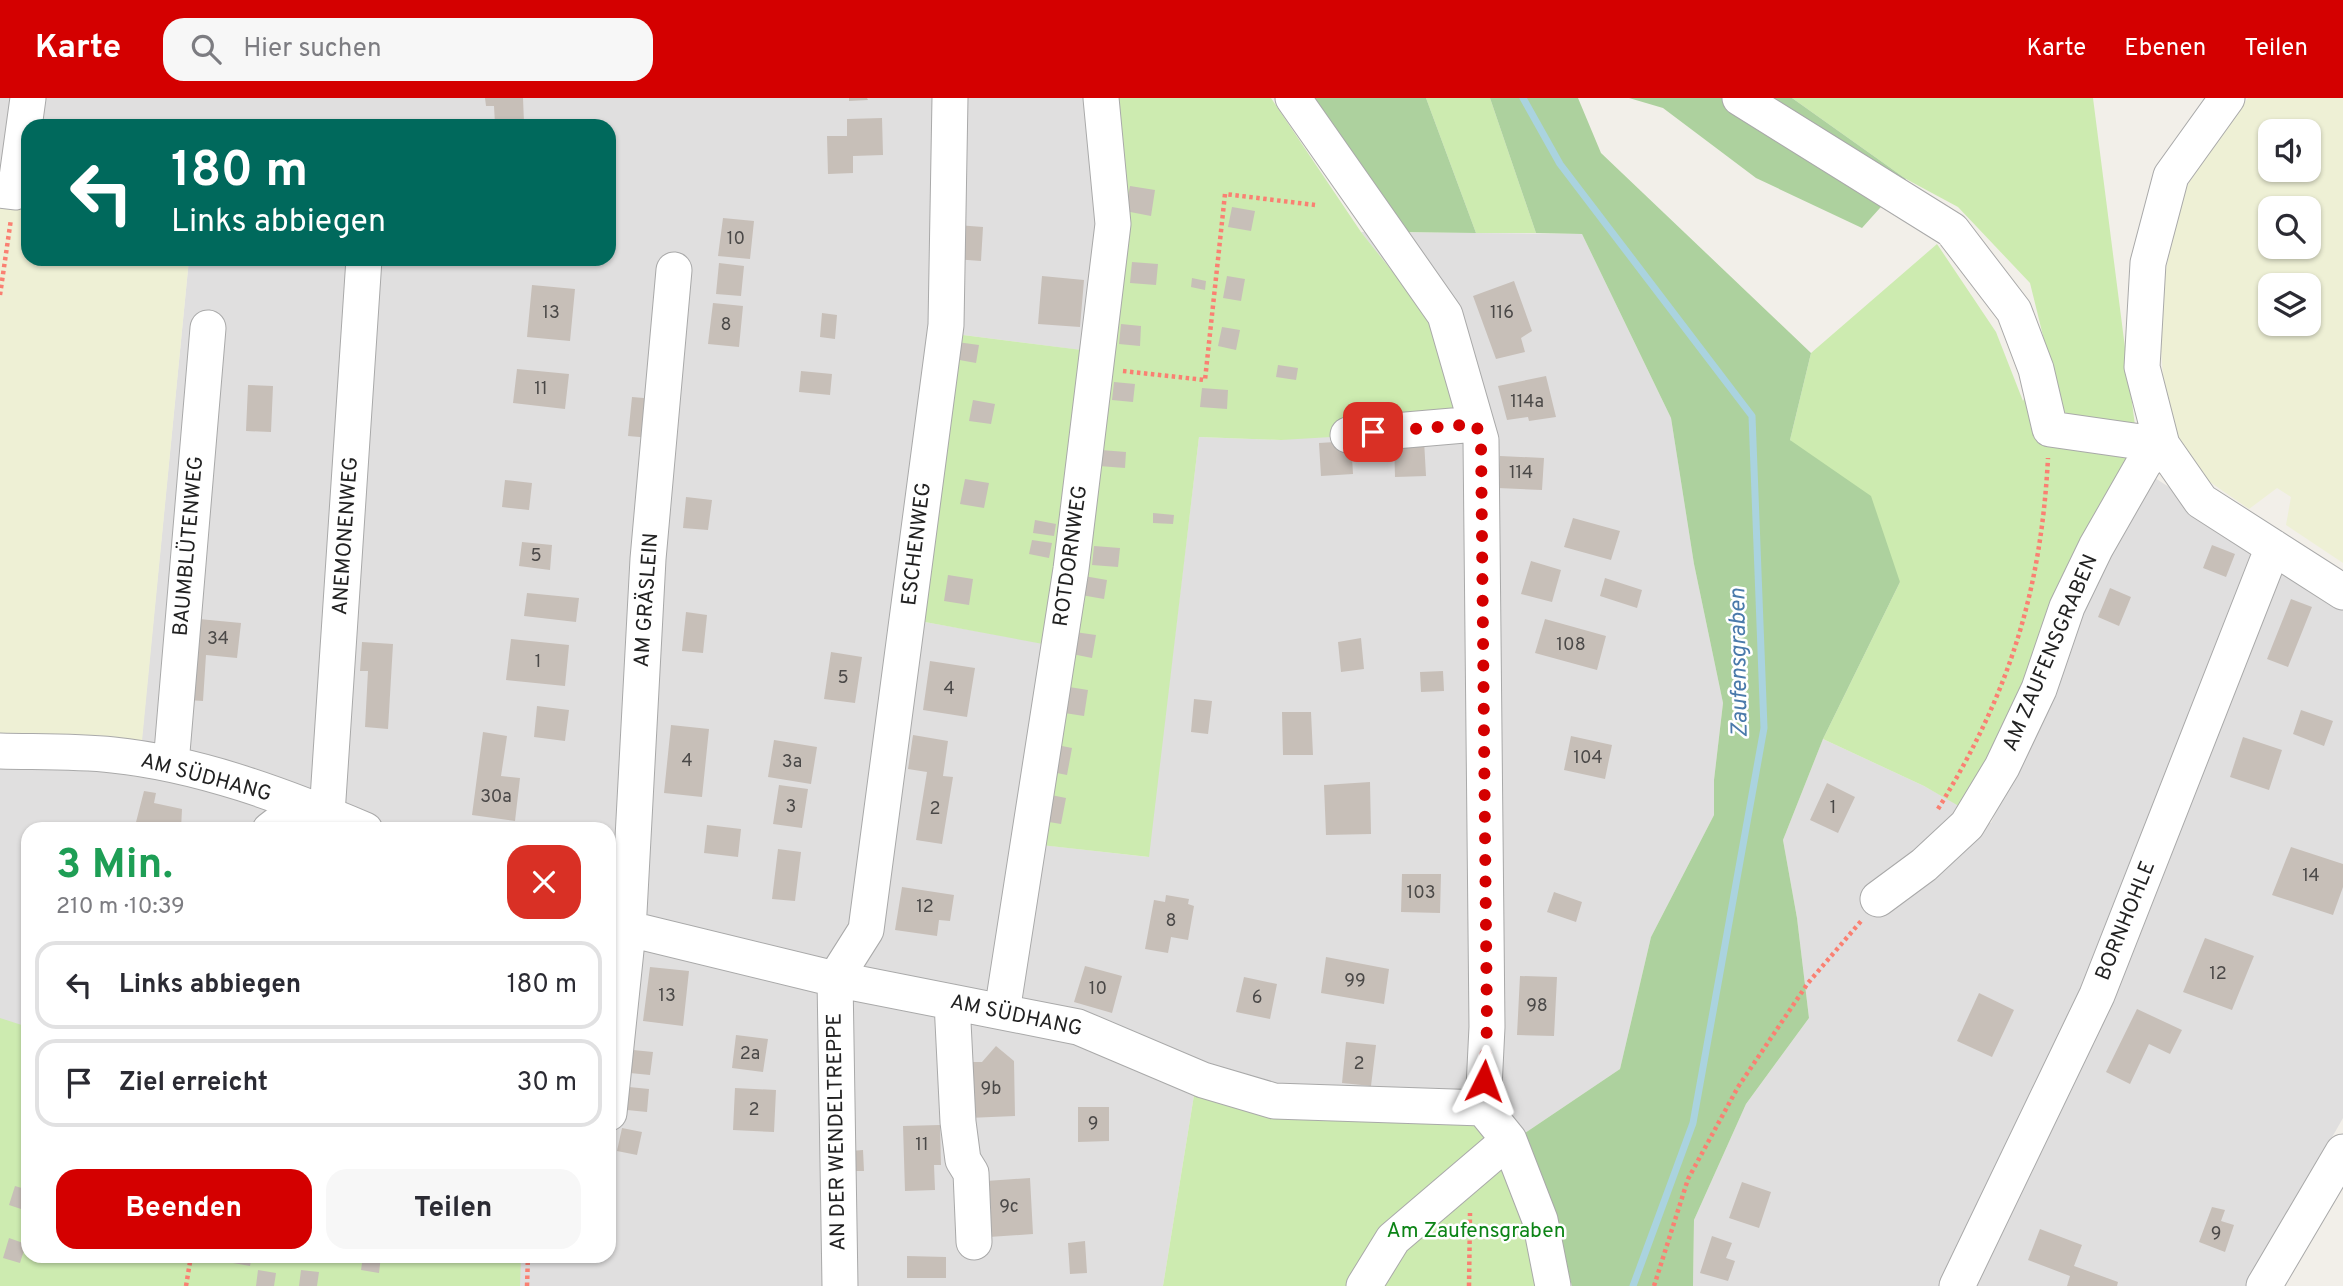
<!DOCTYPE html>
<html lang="de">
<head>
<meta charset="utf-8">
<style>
	:root { --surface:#fff; --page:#f7f7f7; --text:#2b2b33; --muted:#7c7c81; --line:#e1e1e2; --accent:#d40000 }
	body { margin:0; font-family:Overpass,sans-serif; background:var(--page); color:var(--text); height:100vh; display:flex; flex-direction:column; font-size:26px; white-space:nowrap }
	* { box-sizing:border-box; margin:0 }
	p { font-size:23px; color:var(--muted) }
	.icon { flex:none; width:38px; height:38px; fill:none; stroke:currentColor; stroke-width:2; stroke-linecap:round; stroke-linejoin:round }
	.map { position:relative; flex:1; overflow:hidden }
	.side { position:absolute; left:21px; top:724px; width:595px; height:441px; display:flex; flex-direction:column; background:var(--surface); border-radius:21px; box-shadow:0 2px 5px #0004 }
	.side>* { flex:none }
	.guide { position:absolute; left:21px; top:21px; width:595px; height:147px; border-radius:21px; box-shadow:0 2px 5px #0004; background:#00695c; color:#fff; overflow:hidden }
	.controls { position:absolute; left:2258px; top:21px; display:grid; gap:14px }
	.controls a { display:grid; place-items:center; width:63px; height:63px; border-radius:14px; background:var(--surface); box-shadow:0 2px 5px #0004; font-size:35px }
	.pin { position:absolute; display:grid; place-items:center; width:60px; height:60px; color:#fff; margin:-30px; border-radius:14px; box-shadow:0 4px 10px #0006 }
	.me { position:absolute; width:77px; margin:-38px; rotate:3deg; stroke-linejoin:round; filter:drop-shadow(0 0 5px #0008) }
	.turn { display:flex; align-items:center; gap:24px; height:147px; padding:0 35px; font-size:32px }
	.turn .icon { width:91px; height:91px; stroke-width:2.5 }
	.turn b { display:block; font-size:49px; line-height:60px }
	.round { display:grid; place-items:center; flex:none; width:74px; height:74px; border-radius:21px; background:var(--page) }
	.head { display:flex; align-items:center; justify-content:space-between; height:119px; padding:0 35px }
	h1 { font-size:42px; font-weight:700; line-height:52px; color:#1e9e55 }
	.primary-button { display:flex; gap:14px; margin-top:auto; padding:14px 35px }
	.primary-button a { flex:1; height:80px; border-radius:21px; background:var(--accent); color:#fff; font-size:28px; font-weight:700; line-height:80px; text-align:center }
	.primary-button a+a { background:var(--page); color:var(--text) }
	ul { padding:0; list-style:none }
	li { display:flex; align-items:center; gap:21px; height:88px; margin:0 14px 10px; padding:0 21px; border:4px solid var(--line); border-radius:21px }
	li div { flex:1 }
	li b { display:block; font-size:26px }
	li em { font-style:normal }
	header { display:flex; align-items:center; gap:42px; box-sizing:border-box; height:98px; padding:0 35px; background:var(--accent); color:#fff }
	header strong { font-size:33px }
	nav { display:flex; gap:38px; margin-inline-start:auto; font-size:24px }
	.search { width:490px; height:63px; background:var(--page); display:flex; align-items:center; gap:18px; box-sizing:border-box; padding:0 24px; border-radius:21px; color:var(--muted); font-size:26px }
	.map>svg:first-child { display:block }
</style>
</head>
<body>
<header>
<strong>Karte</strong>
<div class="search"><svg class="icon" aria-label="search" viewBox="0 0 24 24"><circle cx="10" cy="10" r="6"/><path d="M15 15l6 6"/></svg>Hier suchen</div>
<nav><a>Karte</a><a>Ebenen</a><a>Teilen</a></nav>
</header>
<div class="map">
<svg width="2343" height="1188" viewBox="0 0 2343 1188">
	<rect width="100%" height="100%" fill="#f2efe9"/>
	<path fill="#e0dfdf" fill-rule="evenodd" d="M0,0H1096V254L955,236L925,524L1043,545L1015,744L1148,759L1199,339L1281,342L1438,231L1361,134L1582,136L1671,320L1694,466L1723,605L1714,682V717L1651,839L1620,971L1525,1035L1195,991L1163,1188H0V657L138,679L189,161H609V28H28V108L0,104ZM28,732H609V1158H28Z
		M2155,380L2343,502V1020L2247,1188H1693L1694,1122L1746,1006L1809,920L1797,820L1783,742L1823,641L1924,688L1991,725L2058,577L2091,474Z"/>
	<path fill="#eef0d5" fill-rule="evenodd" d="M2248,0H2343V465L2286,427L2291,399L2277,390L2249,411L2194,373L2166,316L2158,213L2180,100L2205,58ZM2270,33H2308V72H2270ZM2270,110H2308V149H2270ZM2270,187H2308V226H2270Z
		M0,104L28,108V161H189L142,643L97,637L0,641Z"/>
	<path fill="#cdebb0" d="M1111,0H1271L1361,134L1438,231L1465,331L1281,342L1199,339L1149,759L1014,744L1043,546L925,524L955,236L1114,256Z
		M1426,0H1490L1536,135H1476Z
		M1792,0H2093L2138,351L2012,629L1964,711L1924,688L1823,641L1900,484L1790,342L1811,255L1937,146L1996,234L2023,303L2047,254L2030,185L1958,109L1906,81Z
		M0,920L28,929V1158L521,1159L520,1188H0Z
		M1195,991L1482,1024L1501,1045L1542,1188H1163Z"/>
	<path fill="#add19e" d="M1307,0H1426L1476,135L1398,134Z
		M1490,0H1578L1601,55L1811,255L1790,342L1871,398L1900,484L1823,641L1783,742L1797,820L1809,920L1746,1006L1694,1122L1693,1188H1572L1525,1035L1620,971L1651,839L1714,717V682L1723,605L1694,466L1671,320L1582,136L1536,135Z
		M1629,0H1792L1906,81L1862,130L1756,80L1663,10Z"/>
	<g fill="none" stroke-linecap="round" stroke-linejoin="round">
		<path stroke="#aad3df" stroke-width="7" d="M1523,0L1560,66L1752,318L1764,630L1693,1025L1633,1188"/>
	</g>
	<path fill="#c7bfb8" d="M485,0H523L524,25L495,26L494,8H486Z
		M849,0H867L868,2L849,3Z
		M882,20L883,57L853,58V75L828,76L827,38H847V21Z
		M1130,88L1155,92L1151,118L1125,113Z
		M1232,109L1255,113L1251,133L1228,129Z
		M723,120L754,123L750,161L718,158Z
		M957,127L983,129L981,163L954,161Z
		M1132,164L1158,166L1156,187L1130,185Z
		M719,165L744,168L741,198L716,196Z
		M1042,178L1084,182L1080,229L1038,226Z
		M1227,178L1245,181L1241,203L1223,200Z
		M1192,180L1206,183L1205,192L1191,189Z
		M1514,183L1532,233L1521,240L1525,254L1496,261L1473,198Z
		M532,187L575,191L570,243L527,239Z
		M713,205L743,208L739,249L708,246Z
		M822,215L837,217L835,241L820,239Z
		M1121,226L1141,228L1140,248L1119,246Z
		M1222,229L1240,232L1236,252L1218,248Z
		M957,244L979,247L976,265L954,261Z
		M1278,267L1298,270L1296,282L1276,279Z
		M517,271L569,276L565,311L513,305Z
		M801,273L832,276L830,297L799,294Z
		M1546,278L1556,319L1529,323L1528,319L1507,322L1498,288Z
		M1114,284L1135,286L1133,304L1112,302Z
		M248,287L273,288L271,334L246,333Z
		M1202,290L1228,292L1227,311L1200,309Z
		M632,299L655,301L651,340L628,338Z
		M973,302L995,306L991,326L969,323Z
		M1424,342L1426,378L1395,379L1394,343Z
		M1351,343L1353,376L1321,378L1319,345Z
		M1101,352L1126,354L1125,370L1099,368Z
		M1500,358L1544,360L1542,392L1498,390Z
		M965,381L989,385L984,410L960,406Z
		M505,382L532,385L529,412L502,409Z
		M686,399L712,402L708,432L683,430Z
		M1153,415L1174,417L1173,426L1153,425Z
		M1573,420L1620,433L1611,462L1564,449Z
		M1035,422L1056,426L1054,438L1033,435Z
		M1032,442L1052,445L1049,460L1029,456Z
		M522,444L552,447L550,472L519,468Z
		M2212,447L2235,456L2226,479L2203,470Z
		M1094,448L1120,450L1118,469L1092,467Z
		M1531,463L1561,472L1552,504L1521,496Z
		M948,477L973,481L969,507L944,503Z
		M1084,478L1107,482L1104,501L1081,497Z
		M1605,480L1642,492L1637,510L1600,498Z
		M2110,490L2131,499L2119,528L2098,519Z
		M527,495L579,500L576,524L524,518Z
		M2291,501L2312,509L2288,569L2267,561Z
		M686,514L707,517L703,555L682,553Z
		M199,521L241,525L237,560L206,557L203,603L188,602Z
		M1545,521L1606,538L1597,572L1535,555Z
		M1075,534L1096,537L1092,560L1072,556Z
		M1361,540L1364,571L1341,574L1338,544Z
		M511,541L569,547L565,588L506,582Z
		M362,544L393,546L388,631L365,629L368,573H360Z
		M831,554L862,559L855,605L824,601Z
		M930,563L975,570L967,619L923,612Z
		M1443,573L1444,593L1421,594L1420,574Z
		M1063,588L1088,592L1084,618L1058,614Z
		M1194,601L1212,603L1208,636L1191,634Z
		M537,608L569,612L565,643L534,639Z
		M2301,612L2333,623L2324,648L2293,636Z
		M1282,614H1311L1313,657H1283Z
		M671,627L709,631L702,699L664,695Z
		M483,634L507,638L501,678L520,680L515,723L472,717Z
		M913,637L948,643L943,678L953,679L942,746L916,742L927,674L908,671Z
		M1571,638L1612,647L1605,681L1564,672Z
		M2243,639L2282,652L2269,692L2230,679Z
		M774,642L817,649L811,686L768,679Z
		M1052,646L1072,650L1067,677L1047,673Z
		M1370,684L1371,736L1326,737L1324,687Z
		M1827,685L1855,699L1838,735L1810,722Z
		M779,687L808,691L802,730L773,726Z
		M144,693L156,695L154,705L182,711L181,731L134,732Z
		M1041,695L1066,700L1061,726L1037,722Z
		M707,727L741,731L738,759L704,755Z
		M2291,749L2343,766V789L2333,817L2272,797Z
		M778,751L801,754L795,803L772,801Z
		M1402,776H1441L1440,815L1401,814Z
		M902,789L954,797L950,823L939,822L937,838L895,832Z
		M1554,794L1582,804L1576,824L1547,814Z
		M1166,797L1189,801L1188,806L1194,808L1188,842L1171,839L1168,855L1145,851L1154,802L1165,804Z
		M2205,840L2254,858L2232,912L2183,894Z
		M1326,859L1389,871L1384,906L1321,895Z
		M1085,868L1122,878L1112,915L1074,904Z
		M650,869L689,873L683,928L643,923Z
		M1520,878L1557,879L1554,938L1517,937Z
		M1244,879L1277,886L1270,921L1236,914Z
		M1979,895L2014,912L1992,959L1957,943Z
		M2137,911L2182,932L2170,956L2149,946L2130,986L2106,974Z
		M736,937L768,941L763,974L732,970Z
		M1346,944L1376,947L1371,988L1342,985Z
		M996,948L1014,963L1015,1018L968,1020L966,964H982Z
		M633,952L653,954L650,977L630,975Z
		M629,989L649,991L647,1014L627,1012Z
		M735,990L776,992L774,1034L733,1032Z
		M1078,1009H1109V1043L1078,1044Z
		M940,1027L941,1067H934L935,1092L905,1093L903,1028Z
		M622,1030L642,1034L637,1057L617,1053Z
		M863,1052L864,1073H851L850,1053Z
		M1030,1080L1033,1136L989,1139L986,1083Z
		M1742,1084L1771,1094L1759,1130L1729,1120Z
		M15,1088L28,1092L27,1113L9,1107Z
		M2212,1109L2225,1112L2221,1123L2234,1127L2225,1154L2199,1144Z
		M2040,1131L2082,1147L2074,1168L2118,1184L2117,1188H2067L2070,1178L2028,1162Z
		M1712,1138L1732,1145L1726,1160L1735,1163L1728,1183L1700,1175Z
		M9,1140L26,1146L20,1165L3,1160Z
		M1085,1143L1087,1175L1070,1176L1068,1145Z
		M234,1158H252L250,1168L233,1165Z
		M363,1158H381L379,1175L361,1172Z
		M907,1158L946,1159V1180H907Z
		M258,1172L276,1175L274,1188H256Z
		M301,1172L319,1174L317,1188H299Z"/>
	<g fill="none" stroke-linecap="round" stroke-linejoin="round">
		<defs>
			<path id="minor" d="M1293,0L1445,217L1481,342L1487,929L1483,1010L1509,1042L1540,1122L1553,1188
				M1740,0L1952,132L2014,213L2036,271L2050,331L2162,347
				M2227,0L2171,78L2148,165L2142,269L2162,347L2201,403L2343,494
				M0,92L15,94L28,0
				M1348,337L1476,326
				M0,653C37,654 76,653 113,657C200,666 285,698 365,732
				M171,666L208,230
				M327,716L364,161
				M270,732L301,708
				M1878,801L1924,767L1967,727L2002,669L2039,591L2067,509L2096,449L2144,365L2162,347
				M609,826L835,881L1078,929L1203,982L1274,1003L1483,1010
				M952,904L958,1024L963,1062L971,1075L974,1144
				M1002,914L1071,471L1113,126L1101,0
				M609,1015L628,833L648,461L674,172
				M840,1188L835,881L866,832L946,227L950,0
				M1364,1188L1393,1141L1509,1042
				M1957,1188L2097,897L2273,449
				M2264,1188L2343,1054"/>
		</defs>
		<use href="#minor" stroke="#a9a9a9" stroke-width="37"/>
		<path stroke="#fa8072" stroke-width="4.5" stroke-dasharray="3.5 3.5" stroke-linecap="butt" d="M0,197L11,121
			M1123,273L1205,282L1225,96L1315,107
			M1938,711C2009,596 2041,494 2048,360
			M186,1188L191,1158
			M527,1188L528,1158
			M1469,1188L1470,1115
			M1654,1188L1688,1081L1738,989L1808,885L1862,822"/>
		<use href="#minor" stroke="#fff" stroke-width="35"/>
	</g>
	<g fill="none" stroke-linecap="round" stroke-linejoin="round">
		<path stroke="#d40000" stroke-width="12" stroke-dasharray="0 21.6" d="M1373,334L1476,326L1481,342L1487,929L1484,983"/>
	</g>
	<g text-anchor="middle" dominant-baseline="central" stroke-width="5" stroke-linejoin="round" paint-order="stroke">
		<g font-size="18" fill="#4b4948">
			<text x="736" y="141">10</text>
			<text x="551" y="215">13</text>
			<text x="1502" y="215">116</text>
			<text x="726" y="227">8</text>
			<text x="541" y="291">11</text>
			<text x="1527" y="304">114a</text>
			<text x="1521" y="375">114</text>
			<text x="536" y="458">5</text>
			<text x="218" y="541">34</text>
			<text x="1571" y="547">108</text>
			<text x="538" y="564">1</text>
			<text x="843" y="580">5</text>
			<text x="949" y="591">4</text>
			<text x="1588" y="660">104</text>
			<text x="687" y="663">4</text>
			<text x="792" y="664">3a</text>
			<text x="496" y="699">30a</text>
			<text x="791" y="709">3</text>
			<text x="1833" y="710">1</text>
			<text x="935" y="711">2</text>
			<text x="2311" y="778">14</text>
			<text x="1421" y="795">103</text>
			<text x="925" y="809">12</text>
			<text x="1171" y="823">8</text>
			<text x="2218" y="876">12</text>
			<text x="1355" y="883">99</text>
			<text x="1098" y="891">10</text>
			<text x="667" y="898">13</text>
			<text x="1257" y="900">6</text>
			<text x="1537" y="908">98</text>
			<text x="750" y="956">2a</text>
			<text x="1359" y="966">2</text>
			<text x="991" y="991">9b</text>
			<text x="754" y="1012">2</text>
			<text x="1093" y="1026">9</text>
			<text x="922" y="1047">11</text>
			<text x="1009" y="1109">9c</text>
			<text x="2216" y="1136">9</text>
		</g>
		<g font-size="21" fill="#222" stroke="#fff">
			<text transform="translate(346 438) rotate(-86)">ANEMONENWEG</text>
			<text transform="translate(917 446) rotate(-83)">ESCHENWEG</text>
			<text transform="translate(189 448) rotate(-85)">BAUMBLÜTENWEG</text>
			<text transform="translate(1071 458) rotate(-82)">ROTDORNWEG</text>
			<text transform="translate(647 502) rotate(-86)">AM GRÄSLEIN</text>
			<text transform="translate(2051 555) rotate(-67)">AM ZAUFENSGRABEN</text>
			<text transform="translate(206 680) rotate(15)">AM SÜDHANG</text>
			<text transform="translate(2126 823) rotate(-68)">BORNHOHLE</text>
			<text transform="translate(1016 918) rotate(12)">AM SÜDHANG</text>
			<text transform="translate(837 1034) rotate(-91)">AN DER WENDELTREPPE</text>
		</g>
		<g font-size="21" fill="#0c8416" stroke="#fff">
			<text x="1476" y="1133">Am Zaufensgraben</text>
		</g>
		<g font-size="23" font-style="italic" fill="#4a7aab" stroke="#fff">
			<text transform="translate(1740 565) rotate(-91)">Zaufensgraben</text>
		</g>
	</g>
</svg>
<div class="controls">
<a><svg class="icon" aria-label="sound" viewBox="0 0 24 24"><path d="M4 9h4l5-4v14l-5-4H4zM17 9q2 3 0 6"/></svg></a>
<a><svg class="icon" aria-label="search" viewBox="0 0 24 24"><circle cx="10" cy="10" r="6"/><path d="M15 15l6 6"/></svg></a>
<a><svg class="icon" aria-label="layers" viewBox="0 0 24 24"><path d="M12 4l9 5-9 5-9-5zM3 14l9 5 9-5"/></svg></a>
</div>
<div class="pin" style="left:1373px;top:334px;background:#d93025"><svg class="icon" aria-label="arrive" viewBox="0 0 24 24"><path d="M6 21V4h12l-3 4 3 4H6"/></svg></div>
<svg class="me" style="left:1484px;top:983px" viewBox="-20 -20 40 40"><path d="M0-17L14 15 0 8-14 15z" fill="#d40000" stroke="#fff" stroke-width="4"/></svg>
<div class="guide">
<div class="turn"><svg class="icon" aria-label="left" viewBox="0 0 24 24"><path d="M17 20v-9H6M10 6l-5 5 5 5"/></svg><div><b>180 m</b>Links abbiegen</div></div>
</div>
<section class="side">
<div class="head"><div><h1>3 Min.</h1><p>210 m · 10:39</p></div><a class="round" style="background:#d93025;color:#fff"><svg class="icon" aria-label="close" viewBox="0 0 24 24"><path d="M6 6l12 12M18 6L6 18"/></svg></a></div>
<ul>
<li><svg class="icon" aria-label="left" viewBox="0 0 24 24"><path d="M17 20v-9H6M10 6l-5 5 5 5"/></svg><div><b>Links abbiegen</b></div><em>180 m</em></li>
<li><svg class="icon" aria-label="arrive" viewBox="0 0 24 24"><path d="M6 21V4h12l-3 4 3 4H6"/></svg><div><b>Ziel erreicht</b></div><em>30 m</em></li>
</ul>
<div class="primary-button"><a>Beenden</a><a>Teilen</a></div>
</section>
</div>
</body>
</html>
